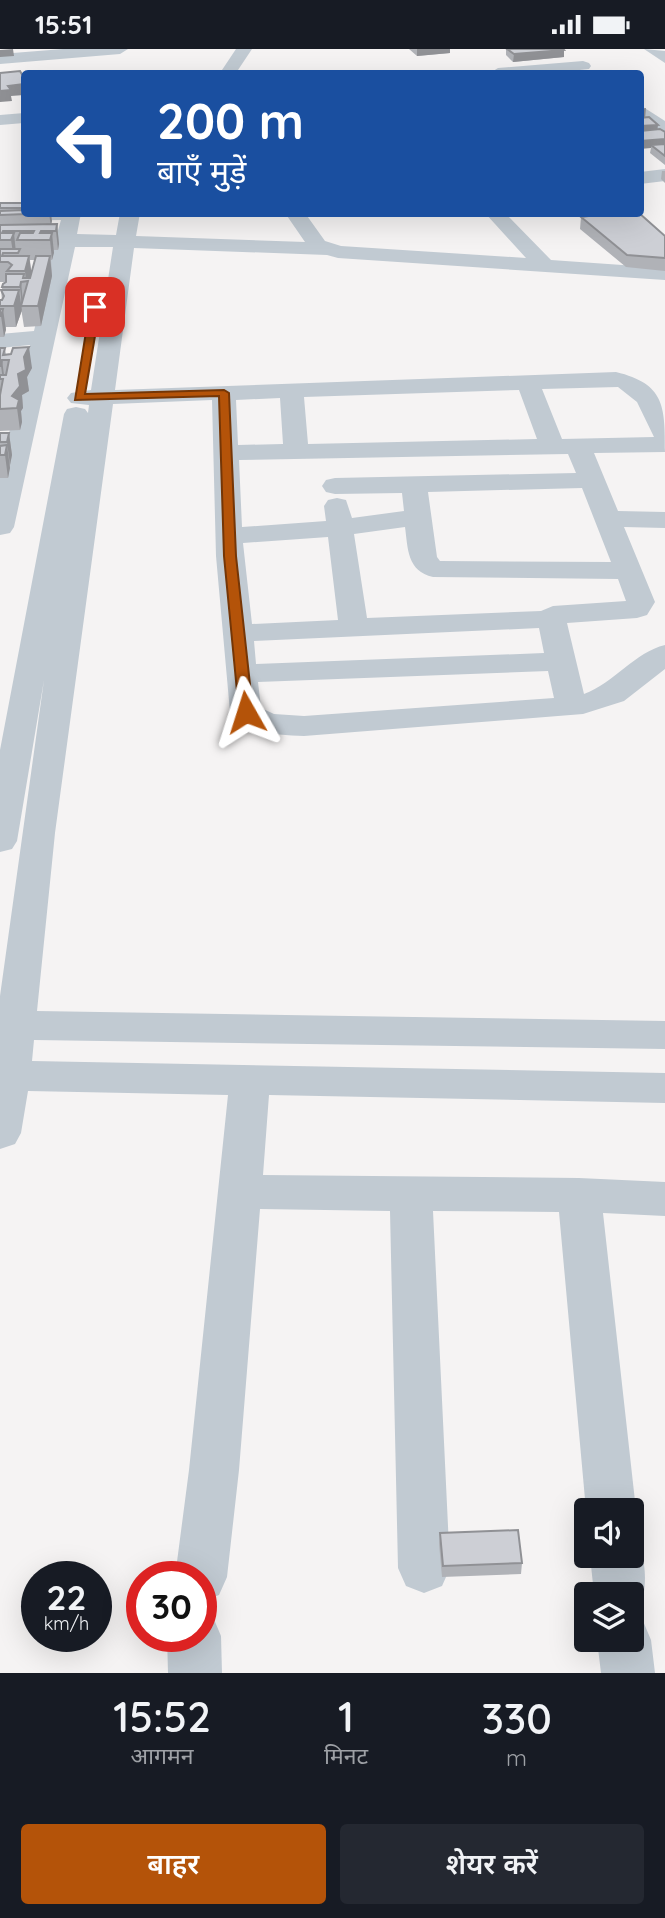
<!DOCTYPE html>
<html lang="hi">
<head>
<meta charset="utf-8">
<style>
	:root { --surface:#171b24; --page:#242831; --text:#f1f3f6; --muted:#9ea1a6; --accent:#b45309 }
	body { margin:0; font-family:Quicksand,"Noto Sans Devanagari",sans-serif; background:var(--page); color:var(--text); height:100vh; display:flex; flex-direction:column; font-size:26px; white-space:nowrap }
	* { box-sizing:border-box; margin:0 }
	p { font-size:23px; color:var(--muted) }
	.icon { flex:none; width:38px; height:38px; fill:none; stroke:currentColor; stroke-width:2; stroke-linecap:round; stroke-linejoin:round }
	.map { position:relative; height:1624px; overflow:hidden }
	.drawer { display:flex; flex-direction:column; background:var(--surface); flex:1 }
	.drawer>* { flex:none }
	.guide { position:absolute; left:21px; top:21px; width:623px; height:147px; border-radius:7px; box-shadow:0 7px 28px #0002; background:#1a4fa0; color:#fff; overflow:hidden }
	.buttons { position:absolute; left:574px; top:1449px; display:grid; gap:14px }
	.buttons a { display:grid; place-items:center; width:70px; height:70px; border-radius:7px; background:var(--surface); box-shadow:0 7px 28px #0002; font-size:35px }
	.speed { position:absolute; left:21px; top:1512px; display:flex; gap:14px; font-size:35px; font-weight:700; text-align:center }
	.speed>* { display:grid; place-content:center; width:91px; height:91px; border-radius:50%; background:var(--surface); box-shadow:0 7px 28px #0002; line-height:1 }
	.speed small { font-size:18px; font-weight:400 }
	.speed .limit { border:10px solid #d22; background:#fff; color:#111 }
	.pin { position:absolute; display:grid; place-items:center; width:60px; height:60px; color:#fff; margin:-30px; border-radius:14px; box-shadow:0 4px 10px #0006 }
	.me { position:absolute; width:77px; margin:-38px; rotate:354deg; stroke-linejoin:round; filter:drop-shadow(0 0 5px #0008) }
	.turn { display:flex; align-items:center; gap:24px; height:147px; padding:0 21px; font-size:32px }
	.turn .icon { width:91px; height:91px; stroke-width:2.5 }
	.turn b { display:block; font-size:49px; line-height:60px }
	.eta { display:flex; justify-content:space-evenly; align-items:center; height:119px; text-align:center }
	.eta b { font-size:42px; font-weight:600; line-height:49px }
	.cta { display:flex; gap:14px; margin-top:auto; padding:14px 21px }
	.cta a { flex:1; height:80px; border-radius:7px; background:var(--accent); color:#fff; font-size:28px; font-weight:600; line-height:80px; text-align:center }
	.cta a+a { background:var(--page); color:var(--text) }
	.status { display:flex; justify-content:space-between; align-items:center; height:49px; padding:0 35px; background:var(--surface); direction:ltr }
	.status svg { height:19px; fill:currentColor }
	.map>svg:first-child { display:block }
</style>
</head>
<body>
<div class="status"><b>15:51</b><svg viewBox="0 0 49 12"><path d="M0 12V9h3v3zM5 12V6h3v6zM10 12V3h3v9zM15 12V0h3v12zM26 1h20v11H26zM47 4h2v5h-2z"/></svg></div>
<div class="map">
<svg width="665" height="1624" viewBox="0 0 665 1624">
	<rect width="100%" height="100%" fill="#f5f3f3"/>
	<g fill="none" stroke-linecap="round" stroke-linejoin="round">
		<path fill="#c1cad2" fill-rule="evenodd" d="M63,0H128L120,5L0,15V5Z
			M236,0H252L236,24H220Z
			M644,0L665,2V14Z
			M583,12L589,14L591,17L589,20L551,24H490L498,19Z
			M640,56L665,72V85L640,70Z
			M24,64V74L0,76V66Z
			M665,120V132L640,135V123Z
			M0,160H24V164H81L77,185L116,186L120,164H140L136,187L305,193L285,164H305L325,192L341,197L526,209L485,164H505L551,211L665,219V231L338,209L327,206L134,199L115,341L616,323C665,335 665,357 665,403L594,404L618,462L665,463V479L624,478L655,553L647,566L637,569L567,574L584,645C614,634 635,603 665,596V620L624,652L583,665L304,687C279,686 246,685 230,663L216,507L212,351L113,355L55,784L37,962L665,972V1000L34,991L32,1012L665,1024V1054L269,1046L263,1126L579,1129L665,1133V1167L603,1164L636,1461L632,1471V1461H586L559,1163L433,1162L450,1519L442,1537L424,1544L406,1537L398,1519L390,1162L260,1160L239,1421L227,1528L219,1546L201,1553V1528H175L189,1421L228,1046L28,1042L21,1084L15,1095L0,1100V947L44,631L17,792L12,800L0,803V701L64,365L67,360L76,358L85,360L88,364L89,356L71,354L67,349L71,344L91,341L113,198H75L14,478L10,484L0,486V422L30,296L0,299V285L34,282L54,197H0V185H57L61,171L0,172ZM618,338L637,353L654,388L562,390L542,340ZM519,341L537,390L308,395L304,348ZM280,349L283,395L238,396L236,351ZM568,405L576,424L335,429L326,431L322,437L326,443L335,445L402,444L404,462L352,469L346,451L337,449L328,451L324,457L326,472L242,478L239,411ZM582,439L611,513L440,512L437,508L428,443ZM405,478C408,500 407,522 433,528L618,530L626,552L553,557L541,562L367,569L354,485ZM328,488L338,571L252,575L243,494ZM539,579L544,604L256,615L254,592ZM548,622L554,649L304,667L274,665L261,659L258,633Z
			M632,1488C649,1506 647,1542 639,1563L632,1566V1545H594L590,1507H632Z
			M201,1563L213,1568L221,1587L222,1624H168L167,1587H201Z
			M632,1567L643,1572L651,1591L655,1624H601L597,1591H632Z"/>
	</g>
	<path fill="#b0b2b7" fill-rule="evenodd" d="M409,0H450V4L417,7Z
		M506,0H563L564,8L513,13L506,6Z
		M645,69L658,80L665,83V116L650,104L651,99Z
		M662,122H665V134L661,130Z
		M0,154H24V164H51V175H57L59,195L58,201H54L52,211H51L52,227L41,277L24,278L21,259L22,261L16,278H6L4,288H0V251H2L1,241H2V238L6,233H0ZM30,211H35L31,224Z
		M581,168L665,187V222L626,218L580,180Z
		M0,299H5L6,306L32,319L27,328L29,342L22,346L23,359L21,362L22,373L20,381L0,382Z
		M0,384H9L12,406L10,416L8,429H0Z
		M440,1484L522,1514L521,1525L442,1528L439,1495Z"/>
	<path fill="#909195" d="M13,0L14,7L0,8V1Z
		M417,0H450V4L417,7Z
		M564,1V8L513,13L514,5Z
		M24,35V46L11,47L12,52L0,53V42L8,37Z
		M646,59L645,70L640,71V60Z
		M658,76L657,84L640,85V77Z
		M665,90V98L651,96V99L640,100V92Z
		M49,164H51L52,172L51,178Z
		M57,175L59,195L58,201L56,182Z
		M14,184L16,204H13L11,191Z
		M52,184L54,204L52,211L50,191Z
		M29,207L32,227L28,232L26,233L25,222Z
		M50,207L52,227L41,277L38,257Z
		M21,233L23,253L22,259L20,238Z
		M19,241L22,261L16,278L14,257Z
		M3,260L6,281L4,288L1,267Z
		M29,298L32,319L27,328L29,342L22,346L23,359L21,362L22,373L20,381L17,359L12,347L24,308Z
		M2,311L5,333L4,338L1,317Z
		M9,384L12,406L10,416L7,393Z
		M7,396L10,419L8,429L5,406Z"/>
	<path fill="#cdcfd5" stroke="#909195" stroke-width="2" d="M507,0H563L564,1L514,5Z
		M20,22L24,29V35L8,37L11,41L0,42V24Z
		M582,23L584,24H561Z
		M649,68L658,76L640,77V69Z
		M660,80L665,83V90L640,92V82Z
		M665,95V107L651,96Z
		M0,154H24V159H0Z
		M24,161V164H48L47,167L26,165L0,166V162Z
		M611,164H639L665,187V209L627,206L581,168Z
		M57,175L56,182H41L40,184H52L50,191H17L20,184H33L34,182H3L2,184H14L11,191H0V176Z
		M0,200H20L18,204H3L2,207H29L25,222H7L12,216L8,213H0Z
		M36,207H50L38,257H21L28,232L21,233L20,238H2L3,235L6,233V225H24L23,229H30Z
		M1,241H19L14,257H0V251H2L4,247Z
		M0,260H3L1,267H0Z
		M29,298L24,308L26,321L18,325L20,337L12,347L19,351L17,359L0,360V346L3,330H0V326H6L9,311H2L1,317H0V299H5L3,306L11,305L13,299Z
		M0,384H9L7,393H0Z
		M7,396L5,406H0V397Z
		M518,1481L522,1514L443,1517L440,1484Z"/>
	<path fill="#b45309" stroke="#753606" stroke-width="2" d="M95,255L100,258L85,345L224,341L229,344L236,507L253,663L251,666H241L239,663L224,507L219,347L75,351L90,258Z"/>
</svg>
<div class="buttons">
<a><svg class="icon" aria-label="sound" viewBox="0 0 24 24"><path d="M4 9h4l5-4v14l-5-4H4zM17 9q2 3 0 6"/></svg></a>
<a><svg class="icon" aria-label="layers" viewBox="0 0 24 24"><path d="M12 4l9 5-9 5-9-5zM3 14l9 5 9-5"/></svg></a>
</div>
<div class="speed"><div>22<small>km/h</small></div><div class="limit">30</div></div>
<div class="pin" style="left:95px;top:258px;background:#d93025"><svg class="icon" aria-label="arrive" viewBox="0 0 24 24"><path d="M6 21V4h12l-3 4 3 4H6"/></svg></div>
<svg class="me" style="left:246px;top:663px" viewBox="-20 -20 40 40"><path d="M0-17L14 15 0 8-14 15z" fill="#b45309" stroke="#fff" stroke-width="4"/></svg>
<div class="guide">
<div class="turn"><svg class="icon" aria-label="left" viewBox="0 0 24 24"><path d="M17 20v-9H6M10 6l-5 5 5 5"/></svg><div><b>200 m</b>बाएँ मुड़ें</div></div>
</div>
</div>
<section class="drawer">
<div class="eta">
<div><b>15:52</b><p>आगमन</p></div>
<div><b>1</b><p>मिनट</p></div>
<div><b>330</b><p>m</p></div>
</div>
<div class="cta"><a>बाहर</a><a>शेयर करें</a></div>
</section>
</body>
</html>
